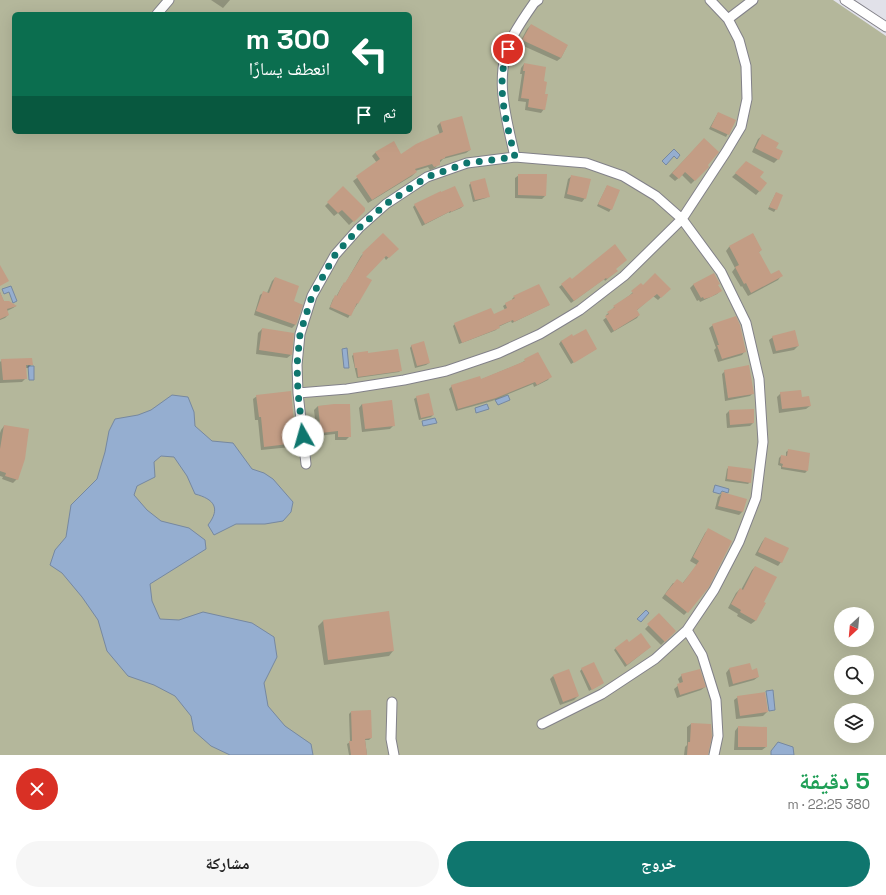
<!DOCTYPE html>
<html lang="ar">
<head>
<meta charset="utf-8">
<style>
	:root { --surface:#fff; --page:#f6f6f6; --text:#222; --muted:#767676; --accent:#0f766e }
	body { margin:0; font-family:"Space Grotesk","Noto Naskh Arabic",sans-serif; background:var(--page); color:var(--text); direction:rtl; height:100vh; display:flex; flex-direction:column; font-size:15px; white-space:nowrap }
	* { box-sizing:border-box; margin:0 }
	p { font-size:13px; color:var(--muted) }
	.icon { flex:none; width:22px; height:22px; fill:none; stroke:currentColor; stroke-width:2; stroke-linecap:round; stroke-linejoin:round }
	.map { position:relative; height:755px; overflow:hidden; direction:ltr }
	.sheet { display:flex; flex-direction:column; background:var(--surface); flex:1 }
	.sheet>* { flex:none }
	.guide { position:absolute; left:12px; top:12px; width:400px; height:122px; border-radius:6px; box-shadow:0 4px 16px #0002; direction:rtl; background:#0b6e4f; color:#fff; overflow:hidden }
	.needle { width:26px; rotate:206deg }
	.fabs { position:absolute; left:834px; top:607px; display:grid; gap:8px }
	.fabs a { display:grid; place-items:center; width:40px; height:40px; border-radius:50%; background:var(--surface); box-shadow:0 4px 16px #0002; font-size:20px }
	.pin { position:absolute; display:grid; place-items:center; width:34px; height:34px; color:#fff; margin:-17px; border:2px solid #fff; border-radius:50%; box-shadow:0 1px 4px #0007 }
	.me { position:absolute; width:44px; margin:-22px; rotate:353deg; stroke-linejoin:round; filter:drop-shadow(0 0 3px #0008) }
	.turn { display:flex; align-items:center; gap:14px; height:84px; padding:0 16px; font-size:18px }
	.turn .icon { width:52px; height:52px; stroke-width:2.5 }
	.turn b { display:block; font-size:28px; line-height:34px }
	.then { display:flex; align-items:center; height:38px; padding:0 16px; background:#0003; gap:8px; font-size:15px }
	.round { display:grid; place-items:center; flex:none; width:42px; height:42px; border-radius:21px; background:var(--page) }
	.headline { display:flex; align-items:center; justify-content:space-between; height:68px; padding:0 16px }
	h1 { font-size:24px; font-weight:700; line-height:30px; color:#1e9e55 }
	.cta { display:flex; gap:8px; margin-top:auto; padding:8px 16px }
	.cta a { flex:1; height:46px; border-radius:24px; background:var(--accent); color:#fff; font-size:16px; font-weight:700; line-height:46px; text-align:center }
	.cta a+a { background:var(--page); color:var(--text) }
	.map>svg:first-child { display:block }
</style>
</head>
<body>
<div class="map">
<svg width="886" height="755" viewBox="0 0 886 755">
	<rect width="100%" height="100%" fill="#e1e1e9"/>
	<path fill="#b4b79b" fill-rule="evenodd" d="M0,0H833L886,36V755H0ZM14,14H410V132H14ZM841,614H867V640H841ZM841,662H867V688H841ZM841,710H867V736H841Z"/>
	<path fill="#95aed0" stroke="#7688a0" d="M674,149L680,155L677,159L674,156L666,165L662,161Z
		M11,286L17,301L13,303L9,292L4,294L2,289Z
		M347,348L349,368H344L342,349Z
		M28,366H34V380H29Z
		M172,395L188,397L194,412L195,426L212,441L233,443L252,469L264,473L273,479L293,502L291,512L283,521L265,524H236L214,535L208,525C221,508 214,499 195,494L187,476L174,457L161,456L154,462L155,477L137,486L134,495L147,510L161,521L189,528L205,540L206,549L150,584L152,601L160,619L179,620L203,612L252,623L274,637L277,657L264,683L268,706L285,726L311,744L313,755H230L211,746L194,731L191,716L175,696L154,685L128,676L107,651L98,620L82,597L62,573L50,565L55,550L66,537L71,505L97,479L105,452L109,431L115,419L138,415L151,410Z
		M508,395L510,400L498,405L495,400Z
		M487,404L489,409L476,413L475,408Z
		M435,418L437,423L423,426L422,421Z
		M715,485L729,489L728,493L722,491L720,494L713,492Z
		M646,610L649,613L641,622L637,619Z
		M773,690L775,710L769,711L766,691Z
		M778,742L793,747L794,755H771V751Z"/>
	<path fill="#0003" d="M211,0H230L223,8Z
		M531,25L567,46L561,58L557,61L519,44L527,29Z
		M524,64L542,82L544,109L541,113L525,110L526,102L518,101L522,74H520L521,68Z
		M718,113L735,121L726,137L709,129Z
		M441,122L470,150L466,153L443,159L435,168L430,170L428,167L415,171L416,172L412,176L368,203L353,181L377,163L372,156L376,152L401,155L440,135L437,126Z
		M762,136L778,159L774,163L752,152L758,139Z
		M704,139L706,165L708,167L691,184L682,175L675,181L669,176Z
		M746,163L758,177L766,183L756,195L732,177Z
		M519,175L546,195L542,199L515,198V178Z
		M572,176L585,198L582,202L564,198L568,179Z
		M471,183L488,196L486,198L473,202L469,185Z
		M607,186L611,209L609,212L597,206Z
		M343,188L364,211L349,225L338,213L334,216L325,206Z
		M776,193V209L774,212L768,209Z
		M415,205L463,206L461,208L449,213V212L422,226L413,207Z
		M753,234L761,250L758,253L771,276H781L778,280L748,296L742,286L741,287L732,272L735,268L726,251L729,247Z
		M383,235L397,249L386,260L384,257L365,277L358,303L348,318L329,309L333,299L336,297L342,286L345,284L361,256Z
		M615,269L614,273L605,281L604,279L571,303L559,287L570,279L571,280Z
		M275,278L292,302L302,305L295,325L292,328L254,315L260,295L264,292L267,293L272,281Z
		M641,284L643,286L669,289L658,300L653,296L636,311L639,315L637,318L611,333L603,320L607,317L606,315L612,310L614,307L630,295Z
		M694,284L717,285L720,291L717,294L700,302L699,300L697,301L690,288Z
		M0,292L4,302L16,306L13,308L7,311L8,315L5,318L0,320Z
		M514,297L549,305L512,323L511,321L498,327L496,330L459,344L453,326L455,324L493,316L505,310L503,306L512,300V299Z
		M713,325L745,351L742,355L718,362L714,350L716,348L709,328Z
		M262,329L291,355L287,358L256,354L258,333Z
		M573,337L596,349L571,364L559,344L561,341Z
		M773,337L798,346L794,350L773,354L769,340Z
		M412,345L429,363L426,365L415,368L410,348Z
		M538,353L550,377L548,380L534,387L533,384L492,401L456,411L449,389L452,386L480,380L521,363Z
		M354,354H367L401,370L399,372L357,378L352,356Z
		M2,360L32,364L28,368H25L26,378L22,382L0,383V362Z
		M725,371L753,393L750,396L725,401L722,374Z
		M781,393L801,398L810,406L806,409L779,413L777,397Z
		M257,396L295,443L291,447L261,450L258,420H255L253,399Z
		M417,397L433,415L431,417L419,420L414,399Z
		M362,404L394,425L390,429L362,432L359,408Z
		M349,405L350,436L346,440H335V434L317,436L314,410L318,406Z
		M729,411L753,423L750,426L727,428L726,414Z
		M4,426L17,479L13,483L2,479L3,477L0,476V433L1,430Z
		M789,450L807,471L805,473L781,469V466L778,465L779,458L781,456H786V452Z
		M729,467L750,482L748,484L725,481L727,469Z
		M722,493L746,500L742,512L739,515L715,509L718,497Z
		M709,529L687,612L684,615L662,598L673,583L682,584L697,565L690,561L705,533Z
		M765,538L781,562L778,566L755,555L762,542Z
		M755,567L762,602L765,604L755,621L751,624L737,616L738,614L728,608L736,593L740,589L741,590L752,570Z
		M388,612L393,651L389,656L324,665L318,626L323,621Z
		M659,614L675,631L661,645L645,629Z
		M629,643L650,647L625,667L614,650L616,648Z
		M582,669L603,683L589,691L580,671Z
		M729,669L751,671L758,677L754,680L729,687L726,673Z
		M682,675L705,687L701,690L677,698L674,689L680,684L678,679Z
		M553,676L578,696L574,700L560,705L550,679Z
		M738,697L767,712L763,716L736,719L734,700Z
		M351,712L371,738L369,740H365L367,755H349L347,744L350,742L349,714Z
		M691,724L710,725L707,755H684L685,747L687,745V727Z
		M738,727L766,747L762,750H734L735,731Z"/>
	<path fill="#c39d85" d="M531,24L568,45L561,58L522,40Z
		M524,63L546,67L544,81L547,82L545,94H548L545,110L528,107L529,99L521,98L525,71H523Z
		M718,112L736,120L729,135L711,127Z
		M462,116L471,150L445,157V158L440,160V165L434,167L432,164L415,169L417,172L372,200L356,176L380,159L375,152L394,141L401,154L416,144L443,132L440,122Z
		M762,134L779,143L776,148L783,151L779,160L755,148Z
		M704,138L719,152L708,165L709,167L695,181L685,172L679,179L672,173Z
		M746,161L764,172L760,177L767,183L760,192L735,173Z
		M518,174H547L546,196L518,195Z
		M571,175L591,179L586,199L567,194Z
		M485,178L490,197L475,200L470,182Z
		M607,185L620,190L612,210L598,204Z
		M343,186L365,208V211L354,222L342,210L338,213L327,202Z
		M455,186L464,206L451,212V211L425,224L414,204L441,191V192Z
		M776,192L783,195L777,210L769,207Z
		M383,233L399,249L389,258L386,256L366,277L372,280L358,304L357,303L351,316L330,307L335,295L337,296L344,282L345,283L363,254L362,253Z
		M753,233L762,250L759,252L771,274L779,270L783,276L751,293L746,283L744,284L735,267L739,265L729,246Z
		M615,244L627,260L616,269L618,271L607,279L606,278L574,301L561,284L570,277L572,279Z
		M0,265L9,281L0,286Z
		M655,273L671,289L661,298L657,294L637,310L640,315L614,331L605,316L609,314L607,312L615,307L613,306L633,293L631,291L641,283L643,285Z
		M714,273L720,284L718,285L722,291L711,297L704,299L703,297L701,298L693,284Z
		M275,277L299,286L294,301L303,305L296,325L256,311L263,291L269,293Z
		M539,284L550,305L514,322L513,320L499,326L500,328L462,343L454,323L491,308L494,314L507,308L505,303L515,298L513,296Z
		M0,292L4,301H9L17,306L7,309L9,315L0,319Z
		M736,316L740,325L746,352L722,359L717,345H719L712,324Z
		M262,328L294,333L292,355L259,350Z
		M586,329L597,349L574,363L561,341L572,334L573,336Z
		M795,330L799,346L776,351L772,336Z
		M424,341L430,363L417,366L411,345Z
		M398,349L402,371L358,377L357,368H355L353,353L368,351V353Z
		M538,352L552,377L537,385L535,382L496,398L458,409L451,385L480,376L481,379L525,361L524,359Z
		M32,358L33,365H26L27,379L3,380L1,359Z
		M749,365L754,394L728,398L724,370Z
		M801,390L802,397L809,396L811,406L782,409L780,392Z
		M291,391L296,443L264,447L261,417H259L256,395Z
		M429,393L434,415L421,418L416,396Z
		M392,400L395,426L365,429L362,404Z
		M334,404H350L351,437H338V431L321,433L318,406Z
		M754,409V423L730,425L729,410Z
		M4,425L29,429L25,459L18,480L5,476L6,473L0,471V449Z
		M788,449L810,453L808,471L782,467L783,464L780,463L781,455L787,456Z
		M728,466L752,469L751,483L727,479Z
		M722,492L747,499L743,512L718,506Z
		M708,528L732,541L709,587L688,613L665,594L677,579L683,583L699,561L693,557Z
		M765,537L789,548L782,563L758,552Z
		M755,566L777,577L764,602L766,603L756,621L740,612L741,610L731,604L740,588L743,590Z
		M389,611L394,651L328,660L323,620Z
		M659,613L676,631L665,642L647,624Z
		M641,633L651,647L627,665L615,648L627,639L629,642Z
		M594,662L604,683L592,690L581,668Z
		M750,663L752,670L757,668L759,677L733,684L729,668Z
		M569,669L579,696L563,702L553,675Z
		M700,669L706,687L680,695L677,684L683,682L681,674Z
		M765,692L768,712L740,716L737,696Z
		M371,710L372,738L365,739L367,755H351L349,741H352L351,711Z
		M691,723L711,724L712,737L708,755H687L688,742H690Z
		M738,726L767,727V747H738Z"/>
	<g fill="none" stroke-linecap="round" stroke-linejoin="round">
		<defs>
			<path id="minor" d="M845,0L886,27
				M157,14L169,0
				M728,19L753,0
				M515,157C506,117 492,72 514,34C520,23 527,13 534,3L538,0
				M298,393L347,389L404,380L446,371L499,353L540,334L580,310L624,276L682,219L726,152L741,127L747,99L746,66L739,40L728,19L710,0
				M306,464L298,393L297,365L300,334L312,296L335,255L359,228L386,204L427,177L467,163L515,157L586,163L623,176L656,196L682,219L721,272L746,323L759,379L763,442L756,498L739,542L714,590L687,630L655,659L602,694L542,724
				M687,630L702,655L716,700L718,736L714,755
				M392,702L391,739L394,755"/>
		</defs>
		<use href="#minor" stroke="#828189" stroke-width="11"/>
		<use href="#minor" stroke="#fff" stroke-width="9"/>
	</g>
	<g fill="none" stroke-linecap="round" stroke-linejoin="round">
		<path stroke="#0f766e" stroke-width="7" stroke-dasharray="0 12.6" d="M303,436L298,393L297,365L300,334L312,296L335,255L359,228L386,204L427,177L467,163L515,157C506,121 495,85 508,49"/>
	</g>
</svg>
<div class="fabs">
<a><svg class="needle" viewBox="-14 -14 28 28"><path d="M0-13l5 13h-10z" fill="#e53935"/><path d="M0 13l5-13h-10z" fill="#767676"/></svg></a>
<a><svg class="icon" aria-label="search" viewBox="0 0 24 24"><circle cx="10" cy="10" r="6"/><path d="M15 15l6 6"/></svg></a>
<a><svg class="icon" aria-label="layers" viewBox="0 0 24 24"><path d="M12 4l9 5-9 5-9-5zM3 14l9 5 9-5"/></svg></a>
</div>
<div class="pin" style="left:508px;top:49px;background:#d93025"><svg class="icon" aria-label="arrive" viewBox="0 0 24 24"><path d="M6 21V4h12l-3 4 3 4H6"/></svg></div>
<svg class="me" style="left:303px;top:436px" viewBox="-20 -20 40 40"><circle r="19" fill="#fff"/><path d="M0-13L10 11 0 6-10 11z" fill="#0f766e"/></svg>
<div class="guide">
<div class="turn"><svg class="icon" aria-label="left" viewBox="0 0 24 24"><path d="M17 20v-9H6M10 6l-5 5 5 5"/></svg><div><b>300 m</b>انعطف يسارًا</div></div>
<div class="then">ثم<svg class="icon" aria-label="arrive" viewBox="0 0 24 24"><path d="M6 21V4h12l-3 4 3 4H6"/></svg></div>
</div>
</div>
<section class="sheet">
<div class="headline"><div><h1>5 دقيقة</h1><p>380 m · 22:25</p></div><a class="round" style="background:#d93025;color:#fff"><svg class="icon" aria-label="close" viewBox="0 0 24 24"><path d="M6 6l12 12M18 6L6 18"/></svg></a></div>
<div class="cta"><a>خروج</a><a>مشاركة</a></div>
</section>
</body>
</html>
